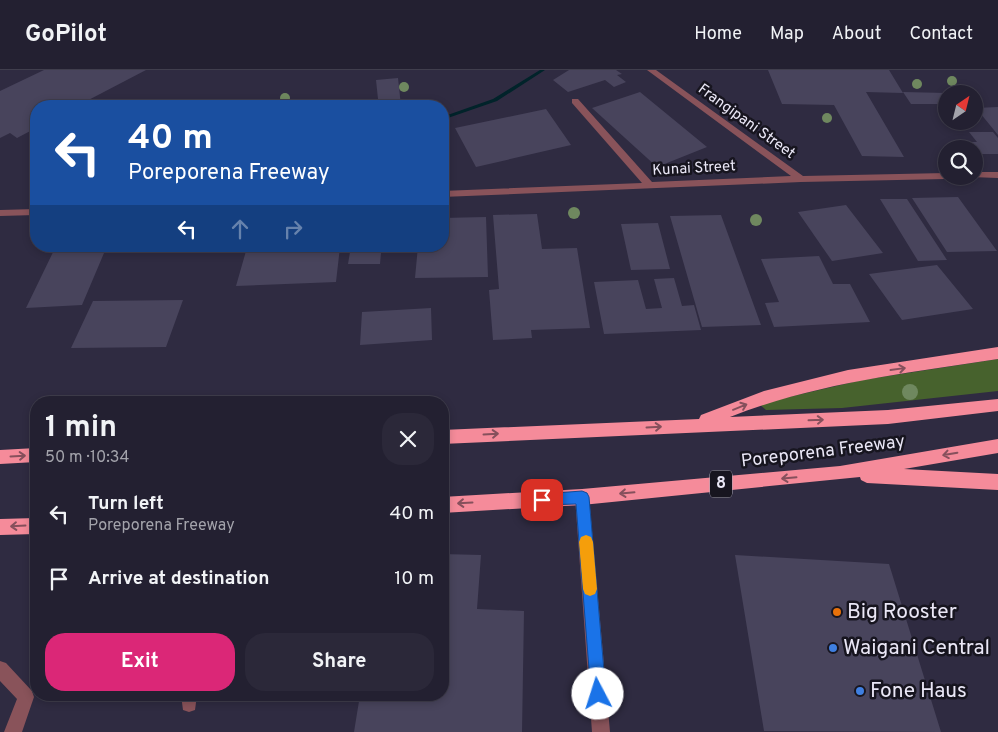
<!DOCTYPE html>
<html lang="en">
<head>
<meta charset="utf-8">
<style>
	:root { --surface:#232031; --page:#2b2839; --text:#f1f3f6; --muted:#a3a3ab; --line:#403e4d; --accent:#db2777 }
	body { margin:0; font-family:Overpass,sans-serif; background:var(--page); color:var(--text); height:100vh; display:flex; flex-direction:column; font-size:19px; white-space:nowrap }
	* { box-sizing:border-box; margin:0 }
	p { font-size:16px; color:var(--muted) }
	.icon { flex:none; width:28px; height:28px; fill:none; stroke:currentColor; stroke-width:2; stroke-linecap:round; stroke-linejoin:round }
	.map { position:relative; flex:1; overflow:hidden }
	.panel { position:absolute; left:30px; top:326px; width:419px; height:305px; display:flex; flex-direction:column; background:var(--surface); border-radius:20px; box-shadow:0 2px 8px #0003,0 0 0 1px var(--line) }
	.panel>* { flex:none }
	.banner { position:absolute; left:30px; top:30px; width:419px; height:152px; border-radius:20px; box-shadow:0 2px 8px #0003,0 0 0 1px var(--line); background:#1a4fa0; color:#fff; overflow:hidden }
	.needle { width:32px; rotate:35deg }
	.fabs { position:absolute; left:938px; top:15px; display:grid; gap:10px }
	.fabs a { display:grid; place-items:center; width:45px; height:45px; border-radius:50%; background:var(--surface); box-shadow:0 2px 8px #0003,0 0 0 1px var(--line); font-size:25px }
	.pin { position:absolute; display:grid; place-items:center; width:42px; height:42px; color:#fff; margin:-21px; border-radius:10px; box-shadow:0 2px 8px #0006 }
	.me { position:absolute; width:55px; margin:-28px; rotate:355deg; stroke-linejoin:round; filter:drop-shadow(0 0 4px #0008) }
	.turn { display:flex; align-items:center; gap:18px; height:105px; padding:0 15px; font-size:22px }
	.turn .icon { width:65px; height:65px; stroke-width:2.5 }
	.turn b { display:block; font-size:35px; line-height:42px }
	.lanes { display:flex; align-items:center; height:48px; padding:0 15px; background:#0003; justify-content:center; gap:25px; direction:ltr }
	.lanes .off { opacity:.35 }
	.round { display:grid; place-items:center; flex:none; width:52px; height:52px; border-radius:20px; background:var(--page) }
	.headline { display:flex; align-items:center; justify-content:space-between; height:85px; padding:0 15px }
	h1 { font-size:30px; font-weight:700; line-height:38px }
	.action { display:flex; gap:10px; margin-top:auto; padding:10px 15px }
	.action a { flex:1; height:58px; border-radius:20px; background:var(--accent); color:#fff; font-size:20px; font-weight:700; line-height:58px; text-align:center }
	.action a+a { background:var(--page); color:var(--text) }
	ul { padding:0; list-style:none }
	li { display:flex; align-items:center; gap:15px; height:65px; padding:0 15px }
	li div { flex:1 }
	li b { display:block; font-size:19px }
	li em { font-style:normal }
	header { display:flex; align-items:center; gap:30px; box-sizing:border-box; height:70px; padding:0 25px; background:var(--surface); border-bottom:1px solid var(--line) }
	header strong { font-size:24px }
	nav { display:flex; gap:28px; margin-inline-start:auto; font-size:18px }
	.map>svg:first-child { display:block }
</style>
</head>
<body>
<header>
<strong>GoPilot</strong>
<nav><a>Home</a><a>Map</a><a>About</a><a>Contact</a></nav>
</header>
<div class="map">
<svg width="998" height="662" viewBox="0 0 998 662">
	<rect width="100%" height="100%" fill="#2f2b41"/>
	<path fill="#47622d" d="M998,289V321L842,338L766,340L759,334L862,310Z"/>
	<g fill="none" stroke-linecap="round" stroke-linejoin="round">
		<path fill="#01232a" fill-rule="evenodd" d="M540,0H545L497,31L442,50V47L493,29Z"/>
	</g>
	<path fill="#48445c" d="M44,0H146L77,36H36V58L17,68L10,63L0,68V21Z
		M569,0H616L622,4L617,5L626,12L614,17L605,10L568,22L553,10Z
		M768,0H889L903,23L866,22L904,87L862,86L834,35L782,34Z
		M398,8L401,36H297L378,29L376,10Z
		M640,22L707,77L657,97L592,38Z
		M903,22L946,23V34H911Z
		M998,37V65L976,38Z
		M546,39L571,75L476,97L455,58Z
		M969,62H993L998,68V84H979L970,72H977Z
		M958,127L997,181L947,182L912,128Z
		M880,129H907L947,190L918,191Z
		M846,135L883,183L832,191L798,142Z
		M537,144L542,179L577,178L590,258L531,260L532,268L493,270L489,220L499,219L493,145Z
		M721,145L761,255L702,257L670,146Z
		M486,147L488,207L415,208L418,176H442V148Z
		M658,153L670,199L631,200L621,154Z
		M56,176H107L82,235L26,238Z
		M351,176H407V183H381L380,194H348Z
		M340,177L336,212L236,216L246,181Z
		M819,186L833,214H850L870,252L774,257L765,233L779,232L761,189Z
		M937,195L973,239L902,250L869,204Z
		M674,208L682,236L694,235L701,260L604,264L594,212L638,210L646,239L662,238L654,209Z
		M183,230L166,277L71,278L93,231Z
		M431,238L432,270L360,275L362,242Z
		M442,484L481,485L477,539L524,541L522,662H354L360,625H442Z
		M735,485L889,494L941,662L764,661Z"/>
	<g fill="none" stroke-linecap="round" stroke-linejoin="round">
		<path fill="#89535a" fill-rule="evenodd" d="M647,0H656L803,106L946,103V106H951L946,109L801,112L442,127V121L642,113L572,33V29H578L652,112L791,106Z
			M974,102H998V108L971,107L974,106Z
			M36,139V145L0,146V140Z
			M582,420L587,422L589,427L610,662H592L575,427L577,422Z
			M0,591L6,593L32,621L34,627L22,662H4L17,629L0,611Z
			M181,625H197L195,640L189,642L183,640Z"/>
		<path fill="#f58b9a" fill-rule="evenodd" d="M998,277V289C907,303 816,313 730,347L888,340L998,329V341L888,354L442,374V360L699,349L701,345L764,321L848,300Z
			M998,369V383L904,399L998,404V420L867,413L861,410L860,407L582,435L442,443V427L582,419L840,396Z
			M36,378V392L0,394V380Z
			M36,448V464L0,465V449Z"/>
	</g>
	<g fill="#6f885f">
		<circle cx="952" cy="11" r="5"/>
		<circle cx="917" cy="14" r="5"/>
		<circle cx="404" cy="17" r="5"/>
		<circle cx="285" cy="28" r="5"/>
		<circle cx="827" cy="48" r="5"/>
		<circle cx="574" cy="143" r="6"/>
		<circle cx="756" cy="150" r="6"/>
		<circle cx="910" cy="322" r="8"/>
	</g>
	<defs><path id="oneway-shaft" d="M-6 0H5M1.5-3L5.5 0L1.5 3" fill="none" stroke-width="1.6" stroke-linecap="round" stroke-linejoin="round" transform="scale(1.25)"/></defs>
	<g stroke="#86505c">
		<use href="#oneway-shaft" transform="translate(898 299) rotate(-8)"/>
		<use href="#oneway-shaft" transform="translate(740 337) rotate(-22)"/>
		<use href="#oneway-shaft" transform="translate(816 350) rotate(-2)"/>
		<use href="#oneway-shaft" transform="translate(654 357) rotate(-3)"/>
		<use href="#oneway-shaft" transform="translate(491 364) rotate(-3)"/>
		<use href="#oneway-shaft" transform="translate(950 384) rotate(170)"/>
		<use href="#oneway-shaft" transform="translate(18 386) rotate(-3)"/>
		<use href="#oneway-shaft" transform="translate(789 408) rotate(175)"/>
		<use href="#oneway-shaft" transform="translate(627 423) rotate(175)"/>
		<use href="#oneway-shaft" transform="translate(465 433) rotate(177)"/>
		<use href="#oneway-shaft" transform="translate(18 456) rotate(177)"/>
	</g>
	<path fill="#1a73e8" stroke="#114b97" d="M582,421L587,423L589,427L606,624L604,629L598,632L593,629L591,624L576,434L542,435L538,434L536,430L538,425L542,424Z"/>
	<path fill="#f59e0b" d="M586,465L591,467L593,472L597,519L595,524L590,526L585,524L583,519L579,472L581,467Z"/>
	<circle fill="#e8710a" stroke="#17151f" stroke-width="2" cx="837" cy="542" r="5"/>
	<g fill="#3f7fe0" stroke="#17151f" stroke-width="2">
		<circle cx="833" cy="578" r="5"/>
		<circle cx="860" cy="621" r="5"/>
	</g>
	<g text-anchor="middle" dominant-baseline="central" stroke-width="5" stroke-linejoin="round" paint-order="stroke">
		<g font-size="15" fill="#eae7f6" stroke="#17151f">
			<text transform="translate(746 52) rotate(36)">Frangipani Street</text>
			<text transform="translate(694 99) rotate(-3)">Kunai Street</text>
		</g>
		<rect fill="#17151f" stroke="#aba8b6" stroke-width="1" x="710" y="400.5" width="22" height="27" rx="4"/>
		<g font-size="16" font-weight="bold" fill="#eae7f6">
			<text x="721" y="414">8</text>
		</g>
		<g font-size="18" fill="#eae7f6" stroke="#17151f">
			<text transform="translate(823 382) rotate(-7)">Poreporena Freeway</text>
		</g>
		<g font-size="21" fill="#eae7f6" stroke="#17151f" text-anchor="start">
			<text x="847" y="542">Big Rooster</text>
			<text x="843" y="578">Waigani Central</text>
			<text x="870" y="621">Fone Haus</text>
		</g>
	</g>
</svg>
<div class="fabs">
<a><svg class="needle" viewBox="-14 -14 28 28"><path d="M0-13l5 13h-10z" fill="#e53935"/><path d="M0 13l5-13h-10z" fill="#a3a3ab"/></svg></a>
<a><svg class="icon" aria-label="search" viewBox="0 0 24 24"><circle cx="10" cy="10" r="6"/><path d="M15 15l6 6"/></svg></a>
</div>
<div class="pin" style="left:542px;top:430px;background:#d93025"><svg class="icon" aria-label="arrive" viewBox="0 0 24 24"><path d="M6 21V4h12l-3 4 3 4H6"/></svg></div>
<svg class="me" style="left:598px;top:624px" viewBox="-20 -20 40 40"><circle r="19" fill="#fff"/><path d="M0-13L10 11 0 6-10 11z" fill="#1a73e8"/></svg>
<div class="banner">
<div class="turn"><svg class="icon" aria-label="left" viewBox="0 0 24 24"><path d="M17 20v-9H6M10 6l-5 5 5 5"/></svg><div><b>40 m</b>Poreporena Freeway</div></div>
<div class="lanes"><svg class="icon" aria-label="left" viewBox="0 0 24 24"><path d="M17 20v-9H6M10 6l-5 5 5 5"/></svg><svg class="icon off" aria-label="ahead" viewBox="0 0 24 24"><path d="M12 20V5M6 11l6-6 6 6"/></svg><svg class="icon off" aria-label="right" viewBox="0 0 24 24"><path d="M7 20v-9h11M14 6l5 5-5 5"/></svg></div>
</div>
<section class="panel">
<div class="headline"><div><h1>1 min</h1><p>50 m · 10:34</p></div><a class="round"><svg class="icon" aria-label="close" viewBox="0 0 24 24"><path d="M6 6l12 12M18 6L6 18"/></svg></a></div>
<ul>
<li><svg class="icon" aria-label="left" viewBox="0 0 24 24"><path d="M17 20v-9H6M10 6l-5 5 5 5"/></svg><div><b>Turn left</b><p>Poreporena Freeway</p></div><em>40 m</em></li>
<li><svg class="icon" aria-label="arrive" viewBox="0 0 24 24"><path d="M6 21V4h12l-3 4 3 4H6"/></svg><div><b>Arrive at destination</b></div><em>10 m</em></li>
</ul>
<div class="action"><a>Exit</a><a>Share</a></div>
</section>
</div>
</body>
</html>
